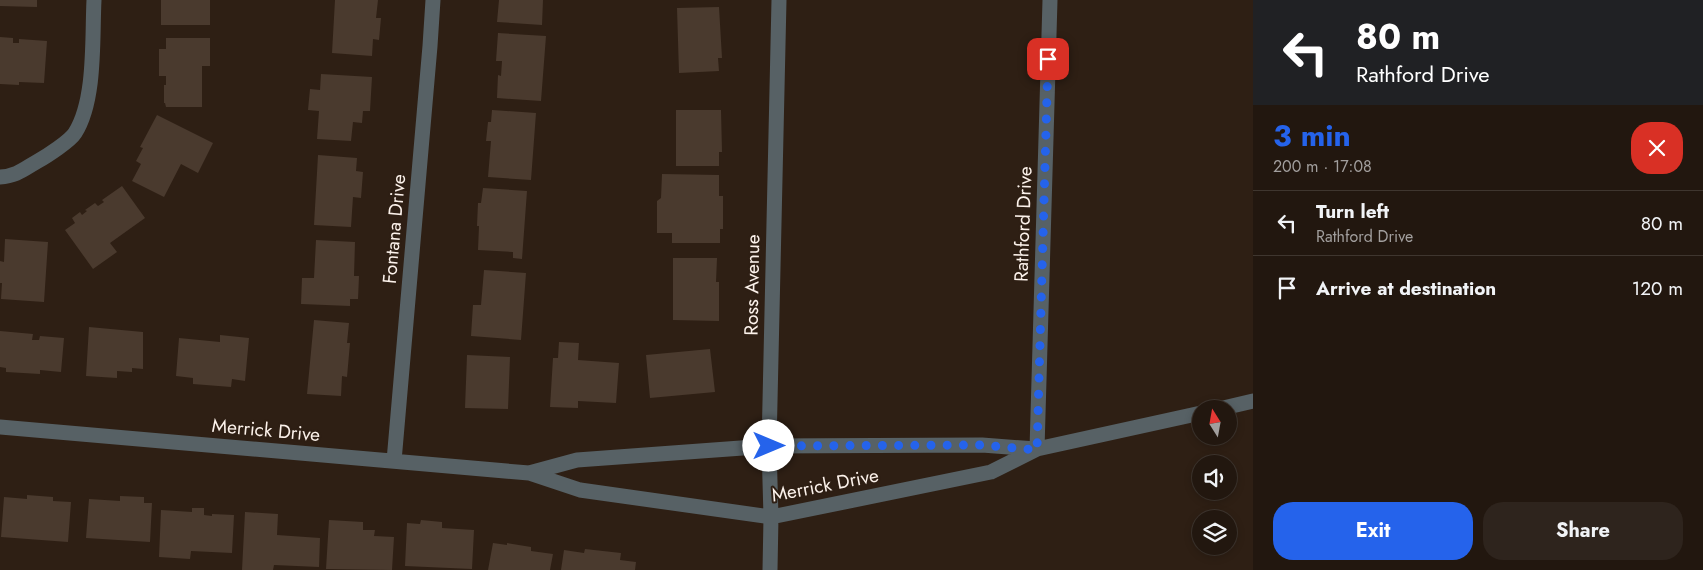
<!DOCTYPE html>
<html lang="en">
<head>
<meta charset="utf-8">
<style>
	:root { --surface:#22170f; --page:#2e241d; --text:#f1f3f6; --muted:#a29f9e; --line:#3f362f; --accent:#2563eb }
	body { margin:0; font-family:Jost,sans-serif; background:var(--page); color:var(--text); height:100vh; display:flex; flex-direction:column; font-size:19px; white-space:nowrap }
	* { box-sizing:border-box; margin:0 }
	p { font-size:16px; color:var(--muted) }
	.icon { flex:none; width:28px; height:28px; fill:none; stroke:currentColor; stroke-width:2; stroke-linecap:round; stroke-linejoin:round }
	.map { position:relative; flex:1; overflow:hidden }
	.panel { display:flex; flex-direction:column; background:var(--surface); width:450px }
	.panel>* { flex:none }
	.banner { background:#202124; color:#fff; overflow:hidden }
	.needle { width:32px; rotate:349deg }
	.tools { position:absolute; left:1192px; top:400px; display:grid; gap:10px }
	.tools a { display:grid; place-items:center; width:45px; height:45px; border-radius:50%; background:var(--surface); box-shadow:0 2px 8px #0003,0 0 0 1px var(--line); font-size:25px }
	.pin { position:absolute; display:grid; place-items:center; width:42px; height:42px; color:#fff; margin:-21px; border-radius:10px; box-shadow:0 2px 8px #0006 }
	.me { position:absolute; width:55px; margin:-28px; rotate:90deg; stroke-linejoin:round; filter:drop-shadow(0 0 4px #0008) }
	.turn { display:flex; align-items:center; gap:18px; height:105px; padding:0 20px; font-size:22px }
	.turn .icon { width:65px; height:65px; stroke-width:2.5 }
	.turn b { display:block; font-size:35px; line-height:42px }
	.round { display:grid; place-items:center; flex:none; width:52px; height:52px; border-radius:20px; background:var(--page) }
	.overview { display:flex; align-items:center; justify-content:space-between; height:85px; padding:0 20px }
	h1 { font-size:30px; font-weight:700; line-height:38px; color:var(--accent) }
	.cta { display:flex; gap:10px; margin-top:auto; padding:10px 20px }
	.cta a { flex:1; height:58px; border-radius:20px; background:var(--accent); color:#fff; font-size:20px; font-weight:700; line-height:58px; text-align:center }
	.cta a+a { background:var(--page); color:var(--text) }
	ul { padding:0; list-style:none }
	li { display:flex; align-items:center; gap:15px; height:65px; padding:0 20px; border-top:1px solid var(--line) }
	li div { flex:1 }
	li b { display:block; font-size:19px }
	li em { font-style:normal }
	main { display:flex; flex:1; min-height:0 }
	.map>svg:first-child { display:block }
</style>
</head>
<body>
<main>
<div class="map">
<svg width="1253" height="570" viewBox="0 0 1253 570">
	<rect width="100%" height="100%" fill="#2e1f14"/>
	<path fill="#4a3a2e" d="M0,0H37V7L0,6Z
		M161,0H210V25H161Z
		M335,0H378L376,18H381L379,40L373,39L372,56L332,53Z
		M499,0H543L542,25L497,22Z
		M719,7L722,58H718L719,71L679,73L677,8Z
		M498,33L546,36L541,101L497,98L498,75L501,76L502,61H496Z
		M0,37L13,38V43H19V39L47,41L44,83L19,82V85L0,84Z
		M166,38H210V66H202V107H166L165,103H164V85H166V76H159V49H166Z
		M321,74L372,77L370,111H363L362,123L353,122L351,141L317,139L319,111L308,110L310,89L320,90Z
		M492,110L536,113L531,180L488,177L491,141H486L488,122H491Z
		M676,110H721L722,152H719V166H676Z
		M157,115L213,143L198,173L181,164L164,197L132,181L141,164L136,161L143,148L140,147Z
		M318,155L357,158L356,171L363,172L361,198L353,197L351,227L314,225Z
		M662,174L719,175V196H723V229H720V243H672V233H657V201L661,198Z
		M122,186L145,218L110,243L117,252L93,269L65,230L75,223L72,218L80,212L82,215L87,211L85,210L95,203L98,206L104,202L102,200Z
		M483,188L527,191L522,259L513,258V252L478,250L479,226H477L478,203H481Z
		M5,239L48,242L44,302L1,299L2,283H0V261L4,262Z
		M316,240L355,242L354,276H359L358,299H350V306L301,304L302,278H314Z
		M673,258H717L716,282H719V321L673,320Z
		M484,270L526,273L521,340L471,336L473,305H481Z
		M314,320L349,323L347,343H350L347,377L342,376L341,396L307,394Z
		M89,327L143,332V369L132,368V372L117,371V378L86,376Z
		M0,331L33,334L32,340H39L40,336L64,338L61,372L40,370V374L6,372V368L0,367Z
		M220,335L249,338L245,381L232,379L231,387L193,384V378L176,376L179,338L220,342Z
		M559,342L579,343L578,360L619,363L616,403L578,401V408L550,407L553,358H558Z
		M710,349L715,392L650,398L646,355Z
		M467,355L510,357L508,409L465,408Z
		M27,495L53,497V501L71,502L68,542L1,537L4,497L27,499Z
		M120,496L144,497V503H152L150,542L86,538L89,499L120,501Z
		M192,508H204V515L212,516V514L234,515L232,553L191,551L190,559L159,557L161,510L192,512Z
		M245,512L278,514L277,535L320,538L319,567L274,565L273,570H242Z
		M329,520L363,522V530H375L374,536L394,537L392,570L326,569Z
		M421,520L442,522V528L474,530L472,569L405,566L407,523L420,524Z
		M493,543L507,545V543L531,547V551L553,554L550,570H488Z
		M585,549L621,553L620,560L636,562L635,570H561L564,550L584,553Z"/>
	<g fill="none" stroke-linecap="round" stroke-linejoin="round">
		<path stroke="#576165" stroke-width="15" d="M0,177C17,176 24,169 38,161C47,156 70,141 75,133C96,100 92,38 94,0
			M1219,409L1253,401
			M0,427L529,473L580,490L771,517L991,472L1037,449L1201,413
			M1037,449L1050,0
			M394,461L430,46L433,0
			M529,473L577,460L769,446L982,445L1036,449
			M770,570L771,517L769,446L779,0"/>
	</g>
	<g fill="none" stroke-linecap="round" stroke-linejoin="round">
		<path stroke="#2563eb" stroke-width="9" stroke-dasharray="0 16.2" d="M769,446L982,445L1037,450L1048,59"/>
	</g>
	<g text-anchor="middle" dominant-baseline="central" stroke-width="4" stroke-linejoin="round" paint-order="stroke">
		<g font-size="19" fill="#fcf2eb" stroke="#2e1f14">
			<text transform="translate(1023 224) rotate(-88)">Rathford Drive</text>
			<text transform="translate(394 229) rotate(-85)">Fontana Drive</text>
			<text transform="translate(752 285) rotate(-89)">Ross Avenue</text>
			<text transform="translate(266 430) rotate(5)">Merrick Drive</text>
			<text transform="translate(825 485) rotate(-11)">Merrick Drive</text>
		</g>
	</g>
</svg>
<div class="tools">
<a><svg class="needle" viewBox="-14 -14 28 28"><path d="M0-13l5 13h-10z" fill="#e53935"/><path d="M0 13l5-13h-10z" fill="#a29f9e"/></svg></a>
<a><svg class="icon" aria-label="sound" viewBox="0 0 24 24"><path d="M4 9h4l5-4v14l-5-4H4zM17 9q2 3 0 6"/></svg></a>
<a><svg class="icon" aria-label="layers" viewBox="0 0 24 24"><path d="M12 4l9 5-9 5-9-5zM3 14l9 5 9-5"/></svg></a>
</div>
<div class="pin" style="left:1048px;top:59px;background:#d93025"><svg class="icon" aria-label="arrive" viewBox="0 0 24 24"><path d="M6 21V4h12l-3 4 3 4H6"/></svg></div>
<svg class="me" style="left:769px;top:446px" viewBox="-20 -20 40 40"><circle r="19" fill="#fff"/><path d="M0-13L10 11 0 6-10 11z" fill="#2563eb"/></svg>
</div>
<section class="panel">
<div class="banner">
<div class="turn"><svg class="icon" aria-label="left" viewBox="0 0 24 24"><path d="M17 20v-9H6M10 6l-5 5 5 5"/></svg><div><b>80 m</b>Rathford Drive</div></div>
</div>
<div class="overview"><div><h1>3 min</h1><p>200 m · 17:08</p></div><a class="round" style="background:#d93025;color:#fff"><svg class="icon" aria-label="close" viewBox="0 0 24 24"><path d="M6 6l12 12M18 6L6 18"/></svg></a></div>
<ul>
<li><svg class="icon" aria-label="left" viewBox="0 0 24 24"><path d="M17 20v-9H6M10 6l-5 5 5 5"/></svg><div><b>Turn left</b><p>Rathford Drive</p></div><em>80 m</em></li>
<li><svg class="icon" aria-label="arrive" viewBox="0 0 24 24"><path d="M6 21V4h12l-3 4 3 4H6"/></svg><div><b>Arrive at destination</b></div><em>120 m</em></li>
</ul>
<div class="cta"><a>Exit</a><a>Share</a></div>
</section>
</main>
</body>
</html>
